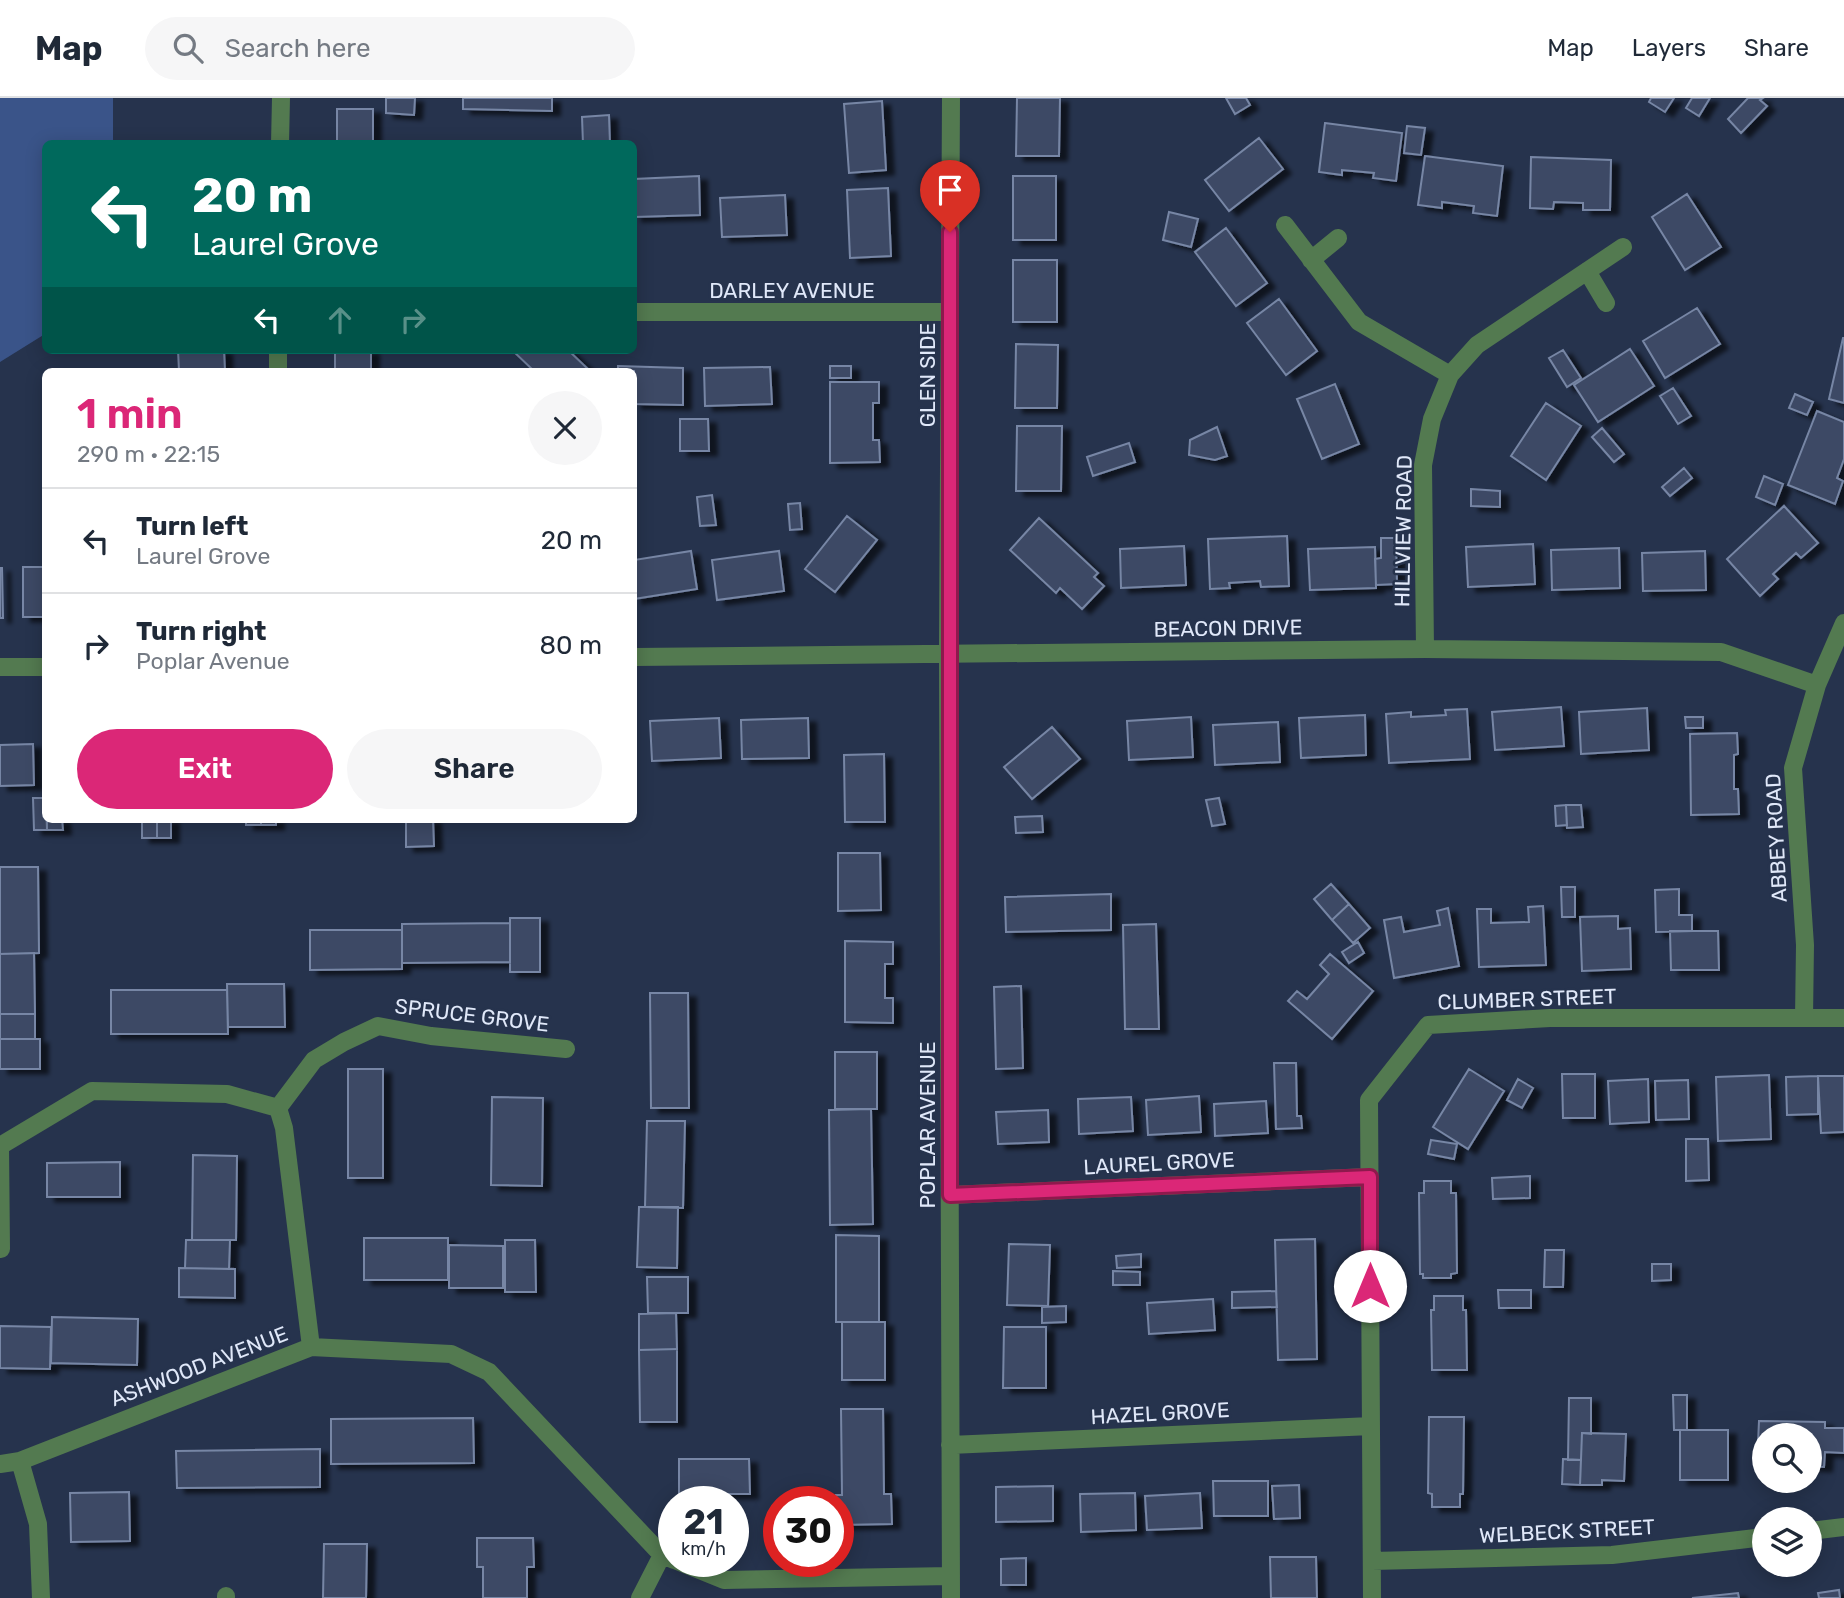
<!DOCTYPE html>
<html lang="en">
<head>
<meta charset="utf-8">
<style>
	:root { --surface:#fff; --page:#f6f6f7; --text:#1f2937; --muted:#747a83; --line:#e0e1e3; --accent:#db2777 }
	body { margin:0; font-family:Rubik,sans-serif; background:var(--page); color:var(--text); height:100vh; display:flex; flex-direction:column; font-size:26px; white-space:nowrap }
	* { box-sizing:border-box; margin:0 }
	p { font-size:23px; color:var(--muted) }
	.icon { flex:none; width:38px; height:38px; fill:none; stroke:currentColor; stroke-width:2; stroke-linecap:round; stroke-linejoin:round }
	.map { position:relative; flex:1; overflow:hidden }
	.drawer { position:absolute; left:42px; top:270px; width:595px; height:455px; display:flex; flex-direction:column; background:var(--surface); border-radius:10px; box-shadow:0 4px 18px #0003 }
	.drawer>* { flex:none }
	.hud { position:absolute; left:42px; top:42px; width:595px; height:214px; border-radius:10px; box-shadow:0 4px 18px #0003; background:#00695c; color:#fff; overflow:hidden }
	.tools { position:absolute; left:1752px; top:1325px; display:grid; gap:14px }
	.tools a { display:grid; place-items:center; width:70px; height:70px; border-radius:50%; background:var(--surface); box-shadow:0 4px 18px #0003; font-size:35px }
	.speed { position:absolute; left:658px; top:1388px; display:flex; gap:14px; font-size:35px; font-weight:700; text-align:center }
	.speed>* { display:grid; place-content:center; width:91px; height:91px; border-radius:50%; background:var(--surface); box-shadow:0 4px 18px #0003; line-height:1 }
	.speed small { font-size:18px; font-weight:400 }
	.speed .limit { border:10px solid #d22; background:#fff; color:#111 }
	.pin { position:absolute; display:grid; place-items:center; width:60px; height:60px; color:#fff; margin:-72px -30px; border-radius:50% 50% 50% 0; rotate:-45deg; box-shadow:0 0 7px #0007 }
	.pin .icon { rotate:45deg }
	.me { position:absolute; width:77px; margin:-38px; rotate:0deg; stroke-linejoin:round; filter:drop-shadow(0 0 5px #0008) }
	.turn { display:flex; align-items:center; gap:24px; height:147px; padding:0 35px; font-size:32px }
	.turn .icon { width:91px; height:91px; stroke-width:2.5 }
	.turn b { display:block; font-size:49px; line-height:60px }
	.lanes { display:flex; align-items:center; height:66px; padding:0 35px; background:#0003; justify-content:center; gap:35px; direction:ltr }
	.lanes .off { opacity:.35 }
	.round { display:grid; place-items:center; flex:none; width:74px; height:74px; border-radius:37px; background:var(--page) }
	.overview { display:flex; align-items:center; justify-content:space-between; height:119px; padding:0 35px }
	h1 { font-size:42px; font-weight:600; line-height:52px; color:var(--accent) }
	.action { display:flex; gap:14px; margin-top:auto; padding:14px 35px }
	.action a { flex:1; height:80px; border-radius:42px; background:var(--accent); color:#fff; font-size:28px; font-weight:600; line-height:80px; text-align:center }
	.action a+a { background:var(--page); color:var(--text) }
	ul { padding:0; list-style:none }
	li { display:flex; align-items:center; gap:21px; height:105px; padding:0 35px; border-top:2px solid var(--line) }
	li div { flex:1 }
	li b { display:block; font-size:26px }
	li em { font-style:normal }
	header { display:flex; align-items:center; gap:42px; box-sizing:border-box; height:98px; padding:0 35px; background:var(--surface); border-bottom:2px solid var(--line) }
	header strong { font-size:33px }
	nav { display:flex; gap:38px; margin-inline-start:auto; font-size:24px }
	.search { width:490px; height:63px; background:var(--page); display:flex; align-items:center; gap:18px; box-sizing:border-box; padding:0 24px; border-radius:38px; color:var(--muted); font-size:26px }
	.map>svg:first-child { display:block }
</style>
</head>
<body>
<header>
<strong>Map</strong>
<div class="search"><svg class="icon" aria-label="search" viewBox="0 0 24 24"><circle cx="10" cy="10" r="6"/><path d="M15 15l6 6"/></svg>Search here</div>
<nav><a>Map</a><a>Layers</a><a>Share</a></nav>
</header>
<div class="map">
<svg width="1844" height="1500" viewBox="0 0 1844 1500">
	<defs>
		<filter id="shadow"><feDropShadow dx="8" dy="4.5" stdDeviation="2" flood-color="#0009"/></filter>
	</defs>
	<rect width="100%" height="100%" fill="#26334d"/>
	<path fill="#3a5489" d="M0,0H113V45L46,46L45,236L0,264Z"/>
	<path fill="#3d4a65" stroke="#7786a5" stroke-width="2" filter="url(#shadow)" d="M386,0H415L414,17L386,15Z
		M463,0H552V13L463,11Z
		M1017,0H1060L1059,58H1016Z
		M1226,0H1246L1250,7L1235,16Z
		M1651,0H1674L1665,14L1649,4Z
		M1692,0H1710L1699,18L1686,10Z
		M1748,0H1763L1760,2L1767,8L1741,35L1728,21Z
		M882,3L886,72L849,75L844,6Z
		M337,11H373V46H337Z
		M609,17L610,46H583L582,19Z
		M1325,25L1402,35L1396,83L1373,80L1374,75L1342,72V77L1319,74Z
		M1407,28L1425,30L1421,57L1404,55Z
		M1259,40L1283,71L1229,113L1205,82Z
		M1425,58L1503,68L1497,118L1473,115L1474,108L1442,104V110L1418,107Z
		M1531,59L1611,62L1610,112H1583V105L1554,104L1553,111L1530,110Z
		M699,78L700,117L634,119V81Z
		M1013,78H1056V142H1013Z
		M888,90L891,158L850,160L847,92Z
		M1687,96L1721,149L1685,172L1652,119Z
		M785,97L787,137L722,139L720,100Z
		M1169,114L1198,121L1191,149L1163,142Z
		M1226,130L1267,185L1236,208L1195,154Z
		M1013,162H1057V224H1013Z
		M1279,201L1317,253L1286,277L1247,225Z
		M1697,210L1720,246L1665,280L1643,243Z
		M1843,240H1844V305L1829,301Z
		M1016,246L1058,247L1057,310H1015Z
		M1630,251L1654,288L1598,324L1574,287Z
		M178,252H224L225,273H179Z
		M335,252H371V273H335Z
		M568,252L588,271L586,273H534L513,253Z
		M1563,252L1581,280L1567,289L1549,260Z
		M618,268L683,270V307L634,306V273H618Z
		M830,268H851V280H830Z
		M770,269L772,306L705,308L704,270Z
		M830,284H879V305H873V342H879L880,364L830,365Z
		M1335,286L1359,346L1322,361L1297,301Z
		M1673,290L1691,318L1678,326L1660,298Z
		M1795,296L1813,304L1807,317L1789,310Z
		M1546,305L1581,328L1546,382L1511,358Z
		M1817,313L1844,324V361L1837,380L1843,383L1835,406L1788,387Z
		M680,321H708L709,353H680Z
		M1017,328H1062L1061,393H1016Z
		M1217,329L1227,358L1215,362L1189,357L1190,342Z
		M1602,330L1624,356L1614,364L1592,339Z
		M1129,345L1135,364L1093,378L1087,359Z
		M1684,370L1692,380L1670,398L1662,389Z
		M1764,378L1783,386L1775,407L1756,399Z
		M1471,391L1500,393V409L1471,408Z
		M712,397L716,427L700,428L697,399Z
		M800,405L802,431L790,432L788,406Z
		M1784,408L1818,445L1801,460L1796,455L1773,476L1778,481L1760,498L1727,461Z
		M847,418L877,442L835,494L805,471Z
		M1039,420L1098,475L1094,479L1104,488L1082,511L1060,490L1056,495L1010,452Z
		M1287,438L1289,488L1261,489L1260,483L1229,485L1230,490L1210,491L1208,441Z
		M1381,440H1396L1397,486L1376,487L1375,461L1381,460Z
		M1533,446L1535,486L1468,489L1466,449Z
		M1184,448L1186,487L1121,490L1120,451Z
		M1375,449L1376,490L1310,492L1308,451Z
		M1619,450L1620,490L1552,492L1551,452Z
		M691,453L697,491L634,501V462Z
		M779,453L784,493L717,502L712,462Z
		M1705,453L1706,492L1643,493L1642,455Z
		M23,469H46V519H23Z
		M0,470H2L3,520H0Z
		M1561,609L1564,648L1495,652L1492,614Z
		M1647,610L1649,652L1581,656L1579,614Z
		M1467,611L1470,661L1389,665L1386,616L1411,614V619L1446,617L1445,612Z
		M1365,617L1366,657L1301,660L1299,620Z
		M1191,619L1193,659L1129,662L1127,623Z
		M1685,619H1703V630H1686Z
		M719,620L721,660L652,663L650,623Z
		M808,620L809,660L742,661L741,622Z
		M1278,624L1280,664L1215,667L1213,627Z
		M1052,629L1080,661L1032,701L1004,669Z
		M1737,635L1738,656L1734,657V691H1738L1739,716L1691,717L1690,636Z
		M33,646L34,687L0,688V647Z
		M884,656L885,724H845L844,657Z
		M33,700H46L47,732H34Z
		M1219,700L1225,726L1212,728L1206,702Z
		M1566,707H1581L1583,729L1567,730Z
		M1566,707L1567,727L1556,728L1555,708Z
		M1042,718L1043,734L1016,735L1015,719Z
		M47,721H62L63,732H47Z
		M142,721H157V740H142Z
		M157,721H171V740H157Z
		M246,721H261V727H246Z
		M261,721H276V727H261Z
		M406,721H433L434,748L406,749Z
		M838,755H880L881,812L838,813Z
		M0,769H38L39,855L0,856Z
		M1331,786L1349,806L1332,822L1314,801Z
		M1561,789H1575V819H1562Z
		M1679,791V817H1692V833L1656,834L1655,792Z
		M1111,796V832L1006,834L1005,799Z
		M1349,806L1370,830L1353,845L1332,822Z
		M1543,808L1546,867L1479,869L1477,811H1491V825L1529,824L1528,809Z
		M1448,810L1459,868L1394,880L1384,822L1401,819L1404,834L1440,827L1437,813Z
		M1618,818V831L1630,830L1631,871L1582,873L1580,819Z
		M510,820H540V874H510Z
		M510,825V864L402,865V826Z
		M1156,826L1159,931H1125L1123,827Z
		M310,832H402V871L310,872Z
		M1670,833H1718L1719,872H1671Z
		M845,843L893,844V866H885V900H893V925L845,924Z
		M1358,844L1364,855L1349,865L1342,854Z
		M34,855L35,916H0V856Z
		M1330,856L1373,893L1332,941L1288,903L1297,893L1307,901L1329,876L1320,867Z
		M227,886H284L285,929H228Z
		M1021,888L1023,970L996,971L994,889Z
		M111,892H227L228,936H111Z
		M650,895H688L689,1010H651Z
		M0,916H35V941H0Z
		M0,941H40V971H0Z
		M835,954H877V1011H835Z
		M1274,965H1296L1297,1018H1301L1302,1030L1276,1031Z
		M348,971H383V1080H348Z
		M1469,971L1504,993L1468,1051L1433,1029Z
		M1562,976H1595V1020H1563Z
		M1769,977L1771,1041L1718,1043L1716,979Z
		M1818,978H1844V1034L1821,1035Z
		M1818,978V1016L1787,1017L1786,979Z
		M1518,981L1533,990L1522,1010L1507,1002Z
		M1648,981L1649,1024L1610,1026L1608,983Z
		M1688,982L1689,1021L1656,1022L1655,983Z
		M1199,998L1201,1034L1148,1037L1146,1002Z
		M492,999L543,1000L542,1088L491,1087Z
		M1131,999L1133,1033L1079,1036L1078,1001Z
		M1266,1003L1268,1035L1215,1038L1214,1006Z
		M871,1011L873,1126L830,1127L829,1012Z
		M1048,1012L1049,1044L998,1046L996,1014Z
		M647,1023H685L683,1110L645,1109Z
		M1686,1041H1708L1709,1082L1686,1083Z
		M1431,1042L1457,1046L1454,1061L1428,1056Z
		M193,1057L237,1058L236,1142H192Z
		M120,1064V1099H47V1065Z
		M1530,1078V1100L1493,1101L1492,1080Z
		M1424,1083H1451V1095H1456L1457,1175L1451,1176V1180H1423V1176H1420L1419,1095H1424Z
		M639,1109H678L677,1170L637,1169Z
		M836,1137L879,1138V1224H836Z
		M364,1140H448V1182H364Z
		M1315,1141L1317,1261L1278,1262L1275,1142Z
		M186,1142H230L229,1171L185,1170Z
		M505,1142H535L536,1194H505Z
		M1009,1146L1050,1147L1048,1208L1007,1207Z
		M449,1147L503,1148V1190H449Z
		M1545,1152H1564L1563,1189H1544Z
		M1141,1156V1169L1117,1170L1116,1158Z
		M1652,1166H1671V1182L1652,1183Z
		M179,1170L235,1171V1200L179,1199Z
		M1113,1173L1140,1174V1187H1113Z
		M647,1179H688V1215H648Z
		M1498,1192H1531V1210H1499Z
		M1276,1193L1277,1209L1232,1210V1194Z
		M1434,1198H1463V1212H1466L1467,1272H1432L1431,1212H1434Z
		M1213,1201L1215,1232L1149,1236L1147,1205Z
		M1066,1208V1224L1042,1225V1209Z
		M676,1215L677,1251L639,1252V1216Z
		M52,1219L138,1221L137,1267L51,1265Z
		M842,1224H885V1282H842Z
		M0,1228L51,1229L50,1271L0,1270Z
		M1004,1229H1046V1290H1003Z
		M677,1251V1324H640L639,1252Z
		M1673,1297H1687V1332H1674Z
		M1569,1300H1591V1336L1582,1335L1581,1362H1568Z
		M841,1311H883L884,1396H891L892,1426L838,1427L836,1397H842Z
		M1429,1319H1464L1463,1396H1460V1409H1432V1396L1428,1395Z
		M473,1320L474,1365L331,1366V1321Z
		M1759,1323L1825,1324V1330H1844V1355L1825,1354L1824,1369L1810,1368V1337H1764V1367H1757Z
		M1680,1332H1728V1382H1680Z
		M1582,1335L1626,1336L1624,1383L1602,1382V1387H1580Z
		M320,1351V1389L177,1390L176,1353Z
		M679,1361H749L750,1396H679Z
		M1563,1361L1581,1362L1580,1387L1562,1386Z
		M1213,1383H1268V1418H1214Z
		M1299,1387L1300,1420L1274,1421L1272,1388Z
		M1053,1388V1423L996,1424V1389Z
		M129,1394L130,1443L71,1444L70,1395Z
		M1135,1395L1136,1432L1081,1434L1080,1396Z
		M1200,1395L1202,1430L1147,1432L1145,1398Z
		M477,1440H533L534,1469H527V1500H483V1469H477Z
		M324,1446H367L366,1500H323Z
		M1270,1459H1316L1317,1500H1271Z
		M1026,1460V1487H1001V1461Z
		M1839,1492L1840,1500H1819L1818,1495Z
		M1738,1495L1739,1500H1692Z"/>
	<g fill="none" stroke-linecap="round" stroke-linejoin="round">
		<path stroke="#537a50" stroke-width="18" d="M280,46L281,0
			M1285,127L1359,224L1450,277
			M1311,162L1338,140
			M1587,173L1606,205
			M634,214H950
			M278,273V252
			M1425,551L1423,367L1432,321L1450,277L1477,247L1623,149
			M634,559L1425,551L1721,554L1817,587
			M0,569H46
			M1804,920L1805,847L1793,670L1817,587L1844,525
			M278,1010L314,962L344,944L378,928L431,938L566,951
			M950,1097L1369,1079
			M1,1151L0,1048L92,993L227,996L278,1010L284,1030L311,1249
			M950,1347L1371,1328
			M20,1363L38,1426L41,1500
			M0,1366L20,1363L311,1249L451,1256L489,1274L662,1457L674,1462
			M1810,1433L1844,1429
			M677,1463L724,1482L951,1478
			M1372,1463L1612,1457L1764,1439
			M226,1500V1498
			M640,1500L662,1457
			M951,1500L948,554L951,0
			M1372,1500L1369,1002L1428,927L1550,920H1844"/>
	</g>
	<g fill="none" stroke-linecap="round" stroke-linejoin="round">
		<defs>
			<path id="route" d="M950,134V1097L1370,1079V1188"/>
		</defs>
		<use href="#route" stroke="#8e194d" stroke-width="18"/>
		<use href="#route" stroke="#db2777" stroke-width="12"/>
	</g>
	<g text-anchor="middle" dominant-baseline="central" stroke-width="5" stroke-linejoin="round" paint-order="stroke">
		<g font-size="21" fill="#e0e8f9" stroke="#26334d">
			<text x="792" y="192">DARLEY AVENUE</text>
			<text transform="translate(927 277) rotate(-90)">GLEN SIDE</text>
			<text transform="translate(1403 433) rotate(-89)">HILLVIEW ROAD</text>
			<text transform="translate(1228 530) rotate(-1)">BEACON DRIVE</text>
			<text transform="translate(1776 740) rotate(-93)">ABBEY ROAD</text>
			<text transform="translate(1527 901) rotate(-2)">CLUMBER STREET</text>
			<text transform="translate(472 917) rotate(7)">SPRUCE GROVE</text>
			<text transform="translate(927 1027) rotate(-90)">POPLAR AVENUE</text>
			<text transform="translate(1159 1065) rotate(-3)">LAUREL GROVE</text>
			<text transform="translate(199 1268) rotate(-21)">ASHWOOD AVENUE</text>
			<text transform="translate(1160 1315) rotate(-3)">HAZEL GROVE</text>
			<text transform="translate(1567 1433) rotate(-3)">WELBECK STREET</text>
		</g>
	</g>
</svg>
<div class="tools">
<a><svg class="icon" aria-label="search" viewBox="0 0 24 24"><circle cx="10" cy="10" r="6"/><path d="M15 15l6 6"/></svg></a>
<a><svg class="icon" aria-label="layers" viewBox="0 0 24 24"><path d="M12 4l9 5-9 5-9-5zM3 14l9 5 9-5"/></svg></a>
</div>
<div class="speed"><div>21<small>km/h</small></div><div class="limit">30</div></div>
<div class="pin" style="left:950px;top:134px;background:#d93025"><svg class="icon" aria-label="arrive" viewBox="0 0 24 24"><path d="M6 21V4h12l-3 4 3 4H6"/></svg></div>
<svg class="me" style="left:1370px;top:1188px" viewBox="-20 -20 40 40"><circle r="19" fill="#fff"/><path d="M0-13L10 11 0 6-10 11z" fill="#db2777"/></svg>
<div class="hud">
<div class="turn"><svg class="icon" aria-label="left" viewBox="0 0 24 24"><path d="M17 20v-9H6M10 6l-5 5 5 5"/></svg><div><b>20 m</b>Laurel Grove</div></div>
<div class="lanes"><svg class="icon" aria-label="left" viewBox="0 0 24 24"><path d="M17 20v-9H6M10 6l-5 5 5 5"/></svg><svg class="icon off" aria-label="ahead" viewBox="0 0 24 24"><path d="M12 20V5M6 11l6-6 6 6"/></svg><svg class="icon off" aria-label="right" viewBox="0 0 24 24"><path d="M7 20v-9h11M14 6l5 5-5 5"/></svg></div>
</div>
<section class="drawer">
<div class="overview"><div><h1>1 min</h1><p>290 m · 22:15</p></div><a class="round"><svg class="icon" aria-label="close" viewBox="0 0 24 24"><path d="M6 6l12 12M18 6L6 18"/></svg></a></div>
<ul>
<li><svg class="icon" aria-label="left" viewBox="0 0 24 24"><path d="M17 20v-9H6M10 6l-5 5 5 5"/></svg><div><b>Turn left</b><p>Laurel Grove</p></div><em>20 m</em></li>
<li><svg class="icon" aria-label="right" viewBox="0 0 24 24"><path d="M7 20v-9h11M14 6l5 5-5 5"/></svg><div><b>Turn right</b><p>Poplar Avenue</p></div><em>80 m</em></li>
</ul>
<div class="action"><a>Exit</a><a>Share</a></div>
</section>
</div>
</body>
</html>
